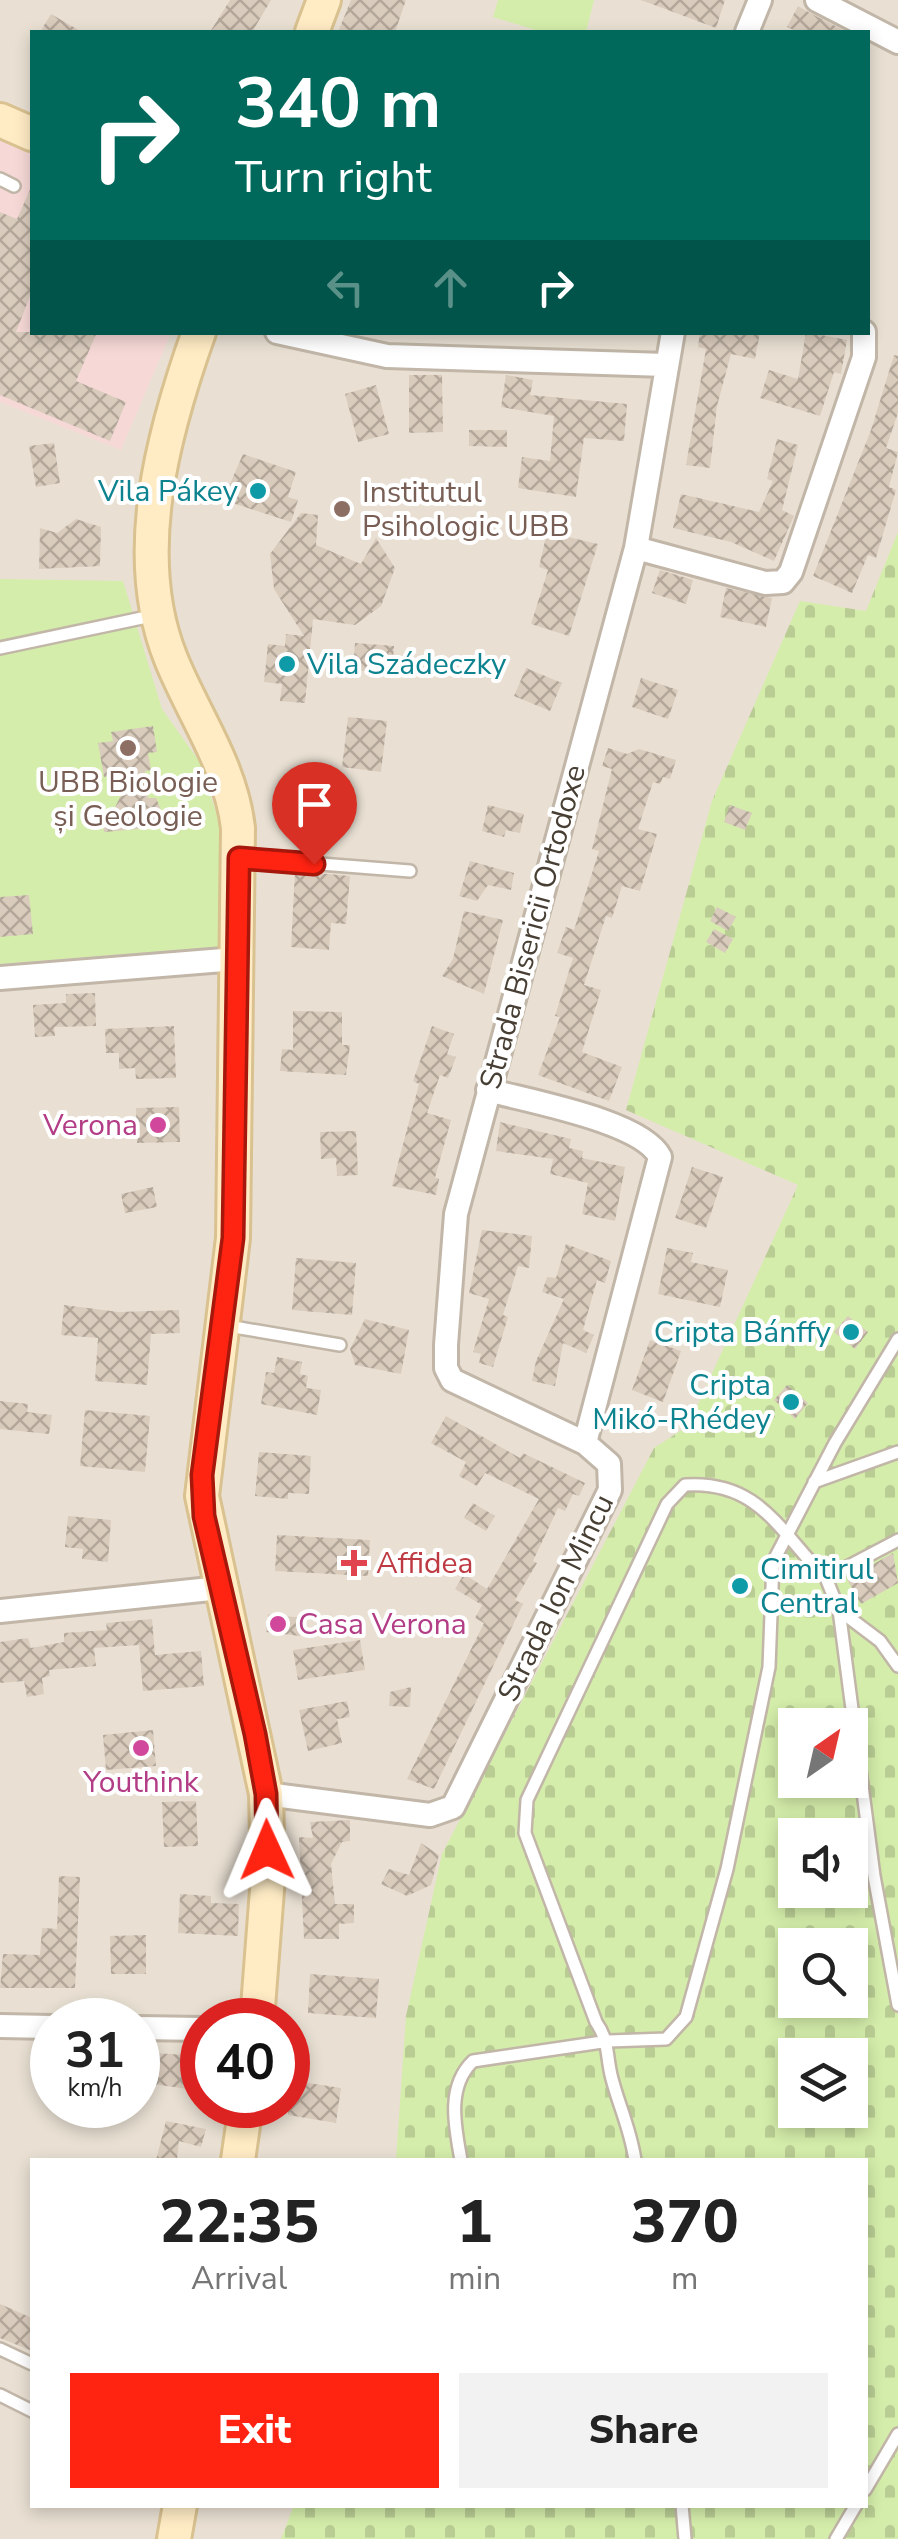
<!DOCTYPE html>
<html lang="en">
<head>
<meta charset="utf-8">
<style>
	:root { --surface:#fff; --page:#f2f2f2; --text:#222; --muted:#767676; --accent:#ff2312 }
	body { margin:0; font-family:"Nunito Sans",sans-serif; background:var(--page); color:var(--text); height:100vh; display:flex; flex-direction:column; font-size:38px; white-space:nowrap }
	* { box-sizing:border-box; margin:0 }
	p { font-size:32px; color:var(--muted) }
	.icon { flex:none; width:55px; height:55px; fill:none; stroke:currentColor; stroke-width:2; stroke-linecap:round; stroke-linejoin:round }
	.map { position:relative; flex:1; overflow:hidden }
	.side { position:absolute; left:30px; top:2158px; width:838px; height:350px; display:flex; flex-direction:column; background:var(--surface); border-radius:0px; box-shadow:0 5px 15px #0003 }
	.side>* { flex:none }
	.top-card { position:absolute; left:30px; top:30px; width:840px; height:305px; border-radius:0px; box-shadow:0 5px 15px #0003; background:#00695c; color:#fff; overflow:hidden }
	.needle { width:65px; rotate:34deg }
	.tools { position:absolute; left:778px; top:1708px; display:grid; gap:20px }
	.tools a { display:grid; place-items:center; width:90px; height:90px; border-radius:0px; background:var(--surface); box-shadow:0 5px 15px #0003; font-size:50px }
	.speed { position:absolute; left:30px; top:1998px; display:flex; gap:20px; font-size:50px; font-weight:700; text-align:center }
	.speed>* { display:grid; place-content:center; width:130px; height:130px; border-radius:50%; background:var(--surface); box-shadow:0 5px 15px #0003; line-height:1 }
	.speed small { font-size:25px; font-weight:400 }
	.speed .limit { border:15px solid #d22; background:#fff; color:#111 }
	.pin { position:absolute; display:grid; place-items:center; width:85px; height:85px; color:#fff; margin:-102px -42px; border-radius:50% 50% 50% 0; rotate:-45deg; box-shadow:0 0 10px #0007 }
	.pin .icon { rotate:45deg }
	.me { position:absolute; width:110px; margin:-55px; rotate:359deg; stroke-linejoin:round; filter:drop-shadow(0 0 8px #0008) }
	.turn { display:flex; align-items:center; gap:35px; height:210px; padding:0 40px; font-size:45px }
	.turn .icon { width:130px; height:130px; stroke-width:2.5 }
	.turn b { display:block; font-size:70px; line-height:85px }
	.lanes { display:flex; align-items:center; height:95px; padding:0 40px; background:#0003; justify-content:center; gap:50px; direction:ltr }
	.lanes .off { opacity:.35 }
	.eta { display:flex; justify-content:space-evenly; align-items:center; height:170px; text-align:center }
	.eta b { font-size:60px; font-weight:800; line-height:70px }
	.action { display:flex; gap:20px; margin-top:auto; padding:20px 40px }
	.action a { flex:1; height:115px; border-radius:0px; background:var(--accent); color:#fff; font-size:40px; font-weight:800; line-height:115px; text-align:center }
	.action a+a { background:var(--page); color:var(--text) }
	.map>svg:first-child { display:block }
</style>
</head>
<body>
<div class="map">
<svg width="898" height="2539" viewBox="0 0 898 2539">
	<defs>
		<pattern id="cemetery-stones" width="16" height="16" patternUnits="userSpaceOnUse" patternTransform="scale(2.5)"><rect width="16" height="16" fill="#d4edaa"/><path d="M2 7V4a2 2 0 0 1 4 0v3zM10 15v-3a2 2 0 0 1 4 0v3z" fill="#b8cc93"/></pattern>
		<pattern id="building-cross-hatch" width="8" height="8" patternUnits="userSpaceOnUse" patternTransform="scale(2.5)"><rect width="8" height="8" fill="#daccbd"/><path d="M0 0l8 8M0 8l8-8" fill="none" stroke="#b3a79a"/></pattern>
	</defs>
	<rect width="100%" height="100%" fill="#f5efe5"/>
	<path fill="#e9e0d3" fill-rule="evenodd" d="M0,0H898V2539H0ZM32,32H868V332H32ZM795,1725H850V1780H795ZM795,1835H850V1890H795ZM795,1945H850V2000H795ZM52,2020H138V2105H52ZM202,2020H288V2105H202ZM795,2055H850V2110H795ZM32,2160H865V2505H32Z"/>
	<path fill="#f6d9d7" d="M0,128L32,142V332L171,333L121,450L0,402Z"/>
	<path fill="url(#cemetery-stones)" fill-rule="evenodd" d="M898,532V2539H281L294,2505H865V2160H396L406,2016L442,1854L654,1448L688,1426L798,1185L626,1110L712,801L800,601L866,611ZM795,1725H850V1780H795ZM795,1835H850V1890H795ZM795,1945H850V2000H795ZM795,2055H850V2110H795Z"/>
	<path fill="#d4edaa" d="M498,0H594L586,32H542L493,17Z
		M0,579L123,581L162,709L199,761L229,851L227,946L0,964Z"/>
	<path fill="url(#building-cross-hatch)" d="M230,0H271L252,32H210Z
		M351,0H406L395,32H338Z
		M641,0H725L716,28Z
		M798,6L810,13L847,32H798L787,27Z
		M51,14L82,32H40Z
		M32,185V291L16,332H97L76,381L126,402L110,441L0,395V212L17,219Z
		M700,332H760L755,359L731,354L717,406L710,468L686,465L706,349L698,347Z
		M806,332L847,340L841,374L834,372L820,416L760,398L769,370L798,379Z
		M894,355L898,356V413L886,448L898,452L889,487L896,490L876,558L868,555L852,593L813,576L871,430Z
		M409,375H442L443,432L409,433Z
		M506,375L533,380L530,395L627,404L624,441L584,438L576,497L518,488L522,457L550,461L554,416L501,407Z
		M376,385L389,434L358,442L345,394Z
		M469,430H507V447L469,446Z
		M777,439L798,445L782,510L794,516L774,561L731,542L673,528L681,494L759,512L773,481L767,479Z
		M54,443L60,483L36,487L29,446Z
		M243,454L296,472L288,497L298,500L291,522L223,500Z
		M301,513L318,515L316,545L361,564L376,538L395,568L381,606L355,625L313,619L305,703L280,701L282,684L264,682L268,644L285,646L286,634L304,636L274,589L270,554Z
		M76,519L101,527L100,566L39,569L40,528L57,533Z
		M547,532L598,544L569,636L531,624L548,570L539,567Z
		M660,570L693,580L686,604L652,593Z
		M726,588L772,598L766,627L720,617Z
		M355,643L394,646L392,673L353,670Z
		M526,668L562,683L550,711L514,696Z
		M641,678L678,690L668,719L632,707Z
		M348,717L387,721L381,772L342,767Z
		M153,726L157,752L148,753L151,770L145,771L148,798H156L163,815L150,828L104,832L102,816L113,811L133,773L104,777L98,743L113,741L111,732Z
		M608,748L627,754L639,749L676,760L670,779L663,777L660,784L653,782L638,829L657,834L640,891L622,886L612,918L606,916L584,985L601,990L582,1052L622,1067L609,1101L538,1075L560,1017L555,1016L573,958L557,953L566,927L574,930L599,851L592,849L612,769L602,766Z
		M296,799L330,807L325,829L291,821Z
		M488,805L524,814L520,833L506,830L504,837L482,831Z
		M730,805L752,813L745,830L724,822Z
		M470,861L514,873L511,890L488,885L477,901L459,896Z
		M295,871L350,876L346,924L331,923L329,950L291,947Z
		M29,895L33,934L0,937V897Z
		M717,907L736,917L728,931L710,921Z
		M464,911L503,920L484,994L442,976L453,959Z
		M714,929L733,939L725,953L706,942Z
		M95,993L96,1026L54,1027L55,1036L35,1037L33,1005L66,1003V994Z
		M293,1011L342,1012V1045H350L346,1075L280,1071L282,1049L293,1050Z
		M174,1026L176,1078L136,1079L135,1068L119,1069V1053H106L105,1029Z
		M432,1026L454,1034L447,1054L456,1057L448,1078L440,1075L427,1113L451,1120L435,1178L439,1179L436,1195L392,1186L419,1084L413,1081Z
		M179,1107L180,1142L137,1143L136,1108Z
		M500,1122L571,1139L569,1148L583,1151L582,1158L625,1167L615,1221L582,1214L588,1183L550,1174L553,1159L496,1151Z
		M356,1131L358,1175L337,1176L336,1158L321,1159L320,1132Z
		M692,1167L723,1177L706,1228L675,1218Z
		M153,1187L157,1207L125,1213L121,1194Z
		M482,1230L532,1236L529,1268L518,1266L503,1315L508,1317L493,1367L479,1363L481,1354L473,1352L489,1299L469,1293Z
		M566,1244L611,1261L605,1283L597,1280L583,1330L594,1335L586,1353L563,1343L555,1386L532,1381L536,1361L564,1299L542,1292L547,1277L556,1278Z
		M667,1248L693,1253L691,1262L728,1270L720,1307L658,1294Z
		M296,1258L356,1263L352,1315L292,1310Z
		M64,1305L119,1312L179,1310L180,1333L151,1334L147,1385L95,1381L98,1338L61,1335Z
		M848,1316L868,1332L855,1349L834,1332Z
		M365,1319L409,1330L401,1374L355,1365L350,1349Z
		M650,1340L681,1351L663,1402L632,1390Z
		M277,1357L302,1362L300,1374L308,1376L306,1388L321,1390L317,1415L261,1404L266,1372L274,1373Z
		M787,1385L808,1403L795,1419L774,1400Z
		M0,1401L28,1404L27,1412L52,1415L49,1434L0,1429Z
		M85,1410L150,1416L145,1472L80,1466Z
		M446,1416L520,1458L523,1453L585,1483L579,1496L573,1494L565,1511L558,1508L533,1561L537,1563L515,1600L523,1604L434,1789L407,1779L484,1623L475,1618L482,1605L455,1589L464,1574L487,1589L539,1499L485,1473L477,1486L459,1476L466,1462L431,1443Z
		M259,1452L311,1456L309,1494L288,1493V1499L255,1496Z
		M473,1503L495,1516L486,1531L464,1518Z
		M68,1516L111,1520L108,1562L82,1559L83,1549L65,1547Z
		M277,1535L370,1540L368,1576L275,1571Z
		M893,1553L898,1583L861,1604L847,1579Z
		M268,1614L302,1618L300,1636L266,1632Z
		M152,1619L155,1655L201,1651L204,1686L143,1691L139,1645L94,1648L96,1666L49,1670L50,1676L42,1678L44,1694L27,1697L24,1681L0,1683V1642L28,1638L31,1648L64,1642V1633L107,1630L106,1623Z
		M360,1640L365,1670L298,1680L293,1650Z
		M411,1687L410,1707L389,1706L390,1692Z
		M347,1701L350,1717L337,1719L342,1743L308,1751L299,1710Z
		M153,1730L156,1766L106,1770L103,1735Z
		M196,1801L198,1846L164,1847L162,1802Z
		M350,1820V1841L342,1842L331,1864L335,1904H354V1923L339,1924V1939H304L299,1837L313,1838L310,1822Z
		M421,1843L439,1855L431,1885L407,1896L381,1884L389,1869L409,1875Z
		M59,1876L80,1877L75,1988H0L3,1954L40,1955L42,1928L57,1929Z
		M180,1894L211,1896V1903L239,1904L238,1936L178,1933Z
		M146,1935V1974H111L110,1936Z
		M310,1974L379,1979L376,2018L308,2013Z
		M138,2052L202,2056V2091L138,2082Z
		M289,2080L341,2088L336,2123L288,2115Z
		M166,2121L206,2129L201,2147L179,2141L177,2160H156Z
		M0,2304L32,2318V2351L0,2338Z"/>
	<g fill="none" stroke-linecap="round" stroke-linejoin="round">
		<defs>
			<path id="lane" d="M0,179L14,186
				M0,648L156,615
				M243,858L410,871
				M228,1326L340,1345
				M814,1482L898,1452
				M826,1578L839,1610L874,1876L898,2005
				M839,1610L880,1641L898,1666
				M461,2160C455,2127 446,2087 473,2061L609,2041L666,2039L686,2017L727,1869L769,1667L773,1562L835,1443L898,1339
				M635,2160C630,2127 618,2104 611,2075C606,2053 609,2041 596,2022L525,1833L527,1800L667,1504L685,1485C760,1480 780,1533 826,1578L898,1540
				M0,2349L32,2364
				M0,2395L32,2411
				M865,2490L898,2434
				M682,2505L685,2539
				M836,2539L856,2505"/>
			<path id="street" d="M817,0L898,42
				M747,32L760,0
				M277,332L387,356L666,365
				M636,548L765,583L783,582L791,572L864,357V332
				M0,978L236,959
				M488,1090C527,1101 642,1121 660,1157L585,1443
				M0,1611L220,1588
				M266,1794L430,1815L453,1807L610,1490L609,1464L585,1443L452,1380L446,1368V1345L456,1214L636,548L673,332
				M0,2026L52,2027
				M138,2028L202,2029"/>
			<path id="secondary" d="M312,32L324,0
				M0,120L32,134
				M199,332C163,433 129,556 171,659C194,716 231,766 238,828L233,1238L202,1496L266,1794L268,1877L257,2020
				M238,2160L246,2105
				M174,2539L180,2505"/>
		</defs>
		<use href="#lane" stroke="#c1b6a7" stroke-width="16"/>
		<use href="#street" stroke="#c1b6a7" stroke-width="28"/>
		<use href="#secondary" stroke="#d9c190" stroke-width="38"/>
		<use href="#lane" stroke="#fff" stroke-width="11"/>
		<use href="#street" stroke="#fff" stroke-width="22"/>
		<use href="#secondary" stroke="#ffecc5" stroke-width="32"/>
	</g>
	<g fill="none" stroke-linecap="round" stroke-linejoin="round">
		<defs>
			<path id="route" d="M267,1850L266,1794L255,1734L204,1516L202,1475L233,1238L239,858L314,864"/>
		</defs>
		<use href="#route" stroke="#a6170c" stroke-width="25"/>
		<use href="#route" stroke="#ff2312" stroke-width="18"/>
	</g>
	<g fill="#0f9aa8" stroke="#fff" stroke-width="4">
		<circle cx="258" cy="491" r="10"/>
		<circle cx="287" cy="664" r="10"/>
		<circle cx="851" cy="1332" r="10"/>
		<circle cx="791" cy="1402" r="10"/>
		<circle cx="740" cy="1586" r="10"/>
	</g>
	<g fill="#8d6e63" stroke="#fff" stroke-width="4">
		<circle cx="342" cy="509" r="10"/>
		<circle cx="128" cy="748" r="10"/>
	</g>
	<g fill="#d1479c" stroke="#fff" stroke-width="4">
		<circle cx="158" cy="1125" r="10"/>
		<circle cx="278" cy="1624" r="10"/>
		<circle cx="141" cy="1748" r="10"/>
	</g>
	<path fill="#e0444e" stroke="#fff" stroke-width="4" d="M349 1548h10v10h10v10h-10v10h-10v-10h-10v-10h10z"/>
	<g text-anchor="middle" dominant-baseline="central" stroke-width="8" stroke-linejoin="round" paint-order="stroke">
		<g font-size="30" fill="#0d838f" stroke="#fff" text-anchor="end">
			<text x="238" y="491">Vila Pákey</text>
			<text x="307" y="664" text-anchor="start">Vila Szádeczky</text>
			<text x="831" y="1332">Cripta Bánffy</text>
			<text x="771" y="1385">Cripta<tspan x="771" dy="34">Mikó-Rhédey</tspan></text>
			<text x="760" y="1569" text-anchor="start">Cimitirul<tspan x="760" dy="34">Central</tspan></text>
		</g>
		<g font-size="30" fill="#785e54" stroke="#fff" text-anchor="start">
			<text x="362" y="492">Institutul<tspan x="362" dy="34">Psihologic UBB</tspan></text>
			<text x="128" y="782" text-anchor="middle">UBB Biologie<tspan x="128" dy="34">și Geologie</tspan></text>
		</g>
		<g font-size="30" fill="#483f34" stroke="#fff">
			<text transform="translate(533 927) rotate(-75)">Strada Bisericii Ortodoxe</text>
			<text transform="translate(556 1598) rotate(-64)">Strada Ion Mincu</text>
		</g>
		<g font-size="30" fill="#b23c85" stroke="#fff" text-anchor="end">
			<text x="138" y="1125">Verona</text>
			<text x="298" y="1624" text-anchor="start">Casa Verona</text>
			<text x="141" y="1782" text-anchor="middle">Youthink</text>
		</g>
		<g font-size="30" fill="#be3a42" stroke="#fff" text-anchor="start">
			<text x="376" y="1563">Affidea</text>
		</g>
	</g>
</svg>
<div class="tools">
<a><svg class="needle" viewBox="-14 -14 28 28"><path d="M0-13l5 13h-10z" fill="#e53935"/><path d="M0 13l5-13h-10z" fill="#767676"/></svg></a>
<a><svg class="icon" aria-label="sound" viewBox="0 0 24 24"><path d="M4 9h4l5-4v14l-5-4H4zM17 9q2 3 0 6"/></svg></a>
<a><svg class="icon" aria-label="search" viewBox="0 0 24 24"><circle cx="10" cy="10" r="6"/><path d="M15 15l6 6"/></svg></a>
<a><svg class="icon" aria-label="layers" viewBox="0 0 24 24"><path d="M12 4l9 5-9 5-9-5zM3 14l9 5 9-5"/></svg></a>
</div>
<div class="speed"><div>31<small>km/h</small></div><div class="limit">40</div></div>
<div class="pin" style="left:314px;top:864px;background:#d93025"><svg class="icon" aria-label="arrive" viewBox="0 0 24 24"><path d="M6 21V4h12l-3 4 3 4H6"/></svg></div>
<svg class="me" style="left:267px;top:1850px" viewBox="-20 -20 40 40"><path d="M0-17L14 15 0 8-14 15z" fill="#ff2312" stroke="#fff" stroke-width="4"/></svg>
<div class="top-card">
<div class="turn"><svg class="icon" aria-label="right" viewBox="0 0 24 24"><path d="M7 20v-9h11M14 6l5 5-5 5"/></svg><div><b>340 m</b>Turn right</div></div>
<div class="lanes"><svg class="icon off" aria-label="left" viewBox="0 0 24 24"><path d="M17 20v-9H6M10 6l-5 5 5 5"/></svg><svg class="icon off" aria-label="ahead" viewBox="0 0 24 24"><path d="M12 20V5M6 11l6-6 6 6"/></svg><svg class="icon" aria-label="right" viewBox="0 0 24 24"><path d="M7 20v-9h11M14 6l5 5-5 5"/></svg></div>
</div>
<section class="side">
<div class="eta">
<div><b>22:35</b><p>Arrival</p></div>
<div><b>1</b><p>min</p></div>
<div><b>370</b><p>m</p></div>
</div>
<div class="action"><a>Exit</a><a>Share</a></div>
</section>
</div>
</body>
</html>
